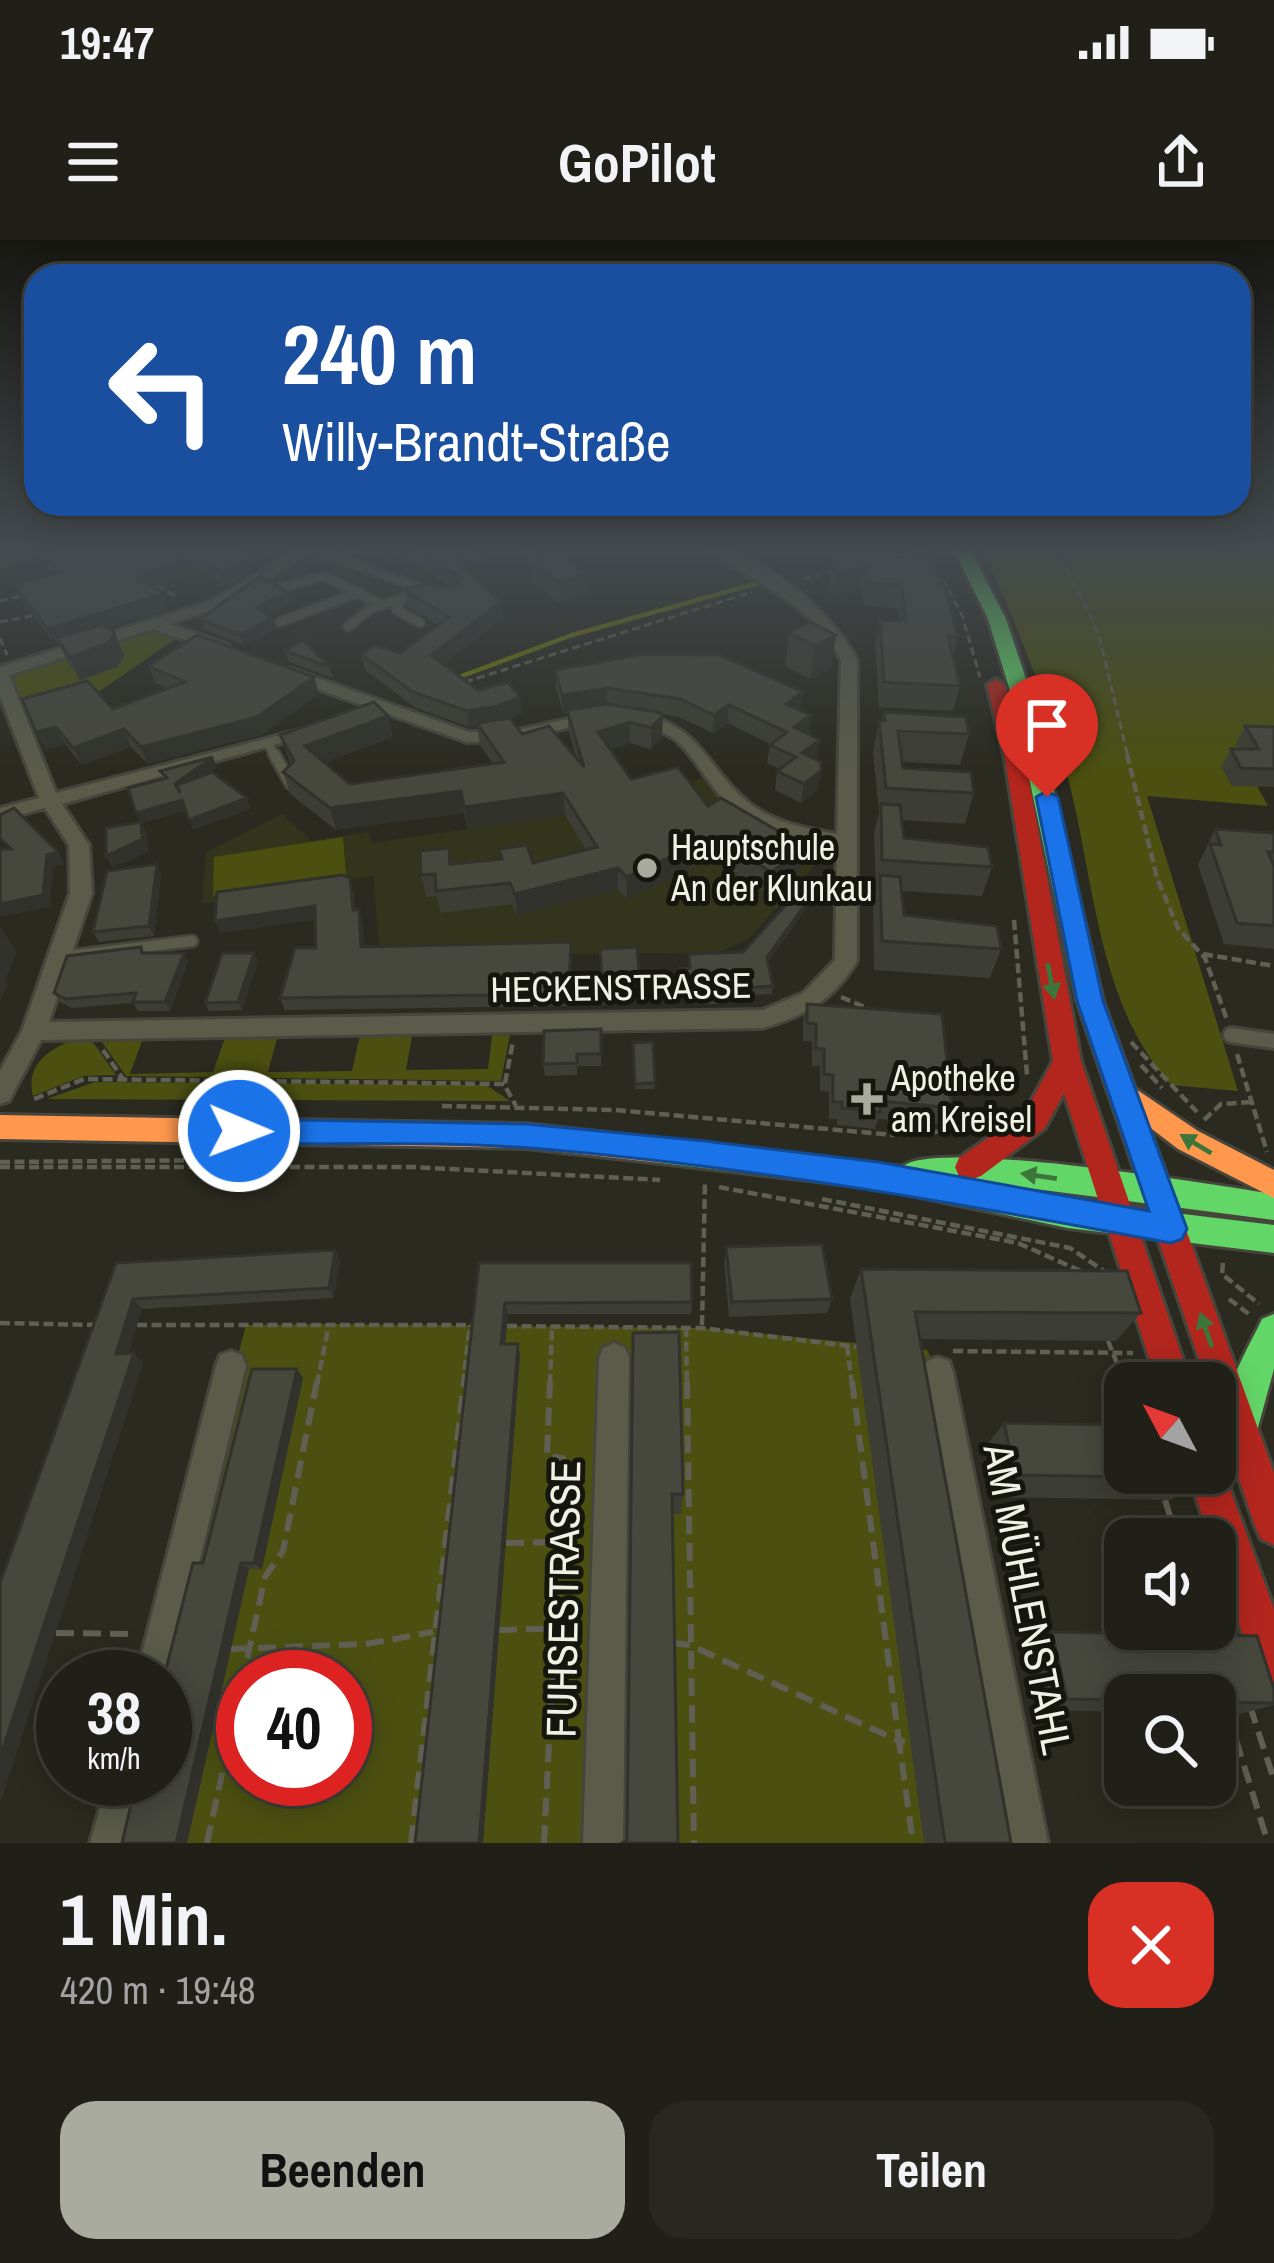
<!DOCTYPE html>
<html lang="de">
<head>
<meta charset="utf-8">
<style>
	:root { --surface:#202018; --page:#282821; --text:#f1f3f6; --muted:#a2a3a2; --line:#3d3e37; --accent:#aaab9f }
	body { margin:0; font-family:"Archivo Narrow",sans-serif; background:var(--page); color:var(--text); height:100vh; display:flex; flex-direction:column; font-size:45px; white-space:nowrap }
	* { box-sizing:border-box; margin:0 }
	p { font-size:39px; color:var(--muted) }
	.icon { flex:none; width:66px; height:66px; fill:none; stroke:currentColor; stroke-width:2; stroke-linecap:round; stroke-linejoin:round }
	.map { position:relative; height:1603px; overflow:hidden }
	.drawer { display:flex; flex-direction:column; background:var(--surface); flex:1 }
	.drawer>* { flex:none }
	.hud { position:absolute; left:24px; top:24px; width:1227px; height:252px; border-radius:36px; box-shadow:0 6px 30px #0003,0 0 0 3px var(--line); background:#1a4fa0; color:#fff; overflow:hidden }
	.needle { width:78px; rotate:311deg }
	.fabs { position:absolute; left:1104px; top:1122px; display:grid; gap:24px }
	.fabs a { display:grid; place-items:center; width:132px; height:132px; border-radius:24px; background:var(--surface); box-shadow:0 6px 30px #0003,0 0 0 3px var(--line); font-size:60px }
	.speed { position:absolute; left:36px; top:1410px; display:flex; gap:24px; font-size:60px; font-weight:700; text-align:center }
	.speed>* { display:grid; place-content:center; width:156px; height:156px; border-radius:50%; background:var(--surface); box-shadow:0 6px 30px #0003,0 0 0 3px var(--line); line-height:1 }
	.speed small { font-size:30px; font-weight:400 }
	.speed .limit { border:18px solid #d22; background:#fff; color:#111 }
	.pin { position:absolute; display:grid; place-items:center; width:102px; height:102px; color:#fff; margin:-123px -51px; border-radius:50% 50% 50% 0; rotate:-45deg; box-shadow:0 0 12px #0007 }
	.pin .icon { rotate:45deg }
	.me { position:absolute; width:132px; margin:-66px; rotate:91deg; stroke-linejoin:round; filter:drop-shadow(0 0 9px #0008) }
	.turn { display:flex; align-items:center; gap:42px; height:252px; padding:0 60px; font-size:54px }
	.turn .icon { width:156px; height:156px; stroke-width:2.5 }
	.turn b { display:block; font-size:84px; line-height:102px }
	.round { display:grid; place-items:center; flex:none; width:126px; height:126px; border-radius:36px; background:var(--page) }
	.summary { display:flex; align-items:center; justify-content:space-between; height:204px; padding:0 60px }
	h1 { font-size:72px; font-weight:700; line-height:90px }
	.action { display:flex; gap:24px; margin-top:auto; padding:24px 60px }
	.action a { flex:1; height:138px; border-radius:36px; background:var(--accent); color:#111; font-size:48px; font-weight:700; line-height:138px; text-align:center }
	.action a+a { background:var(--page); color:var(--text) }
	.status { display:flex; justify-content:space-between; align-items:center; height:84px; padding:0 60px; background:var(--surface); direction:ltr }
	.status svg { height:33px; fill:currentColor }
	header { display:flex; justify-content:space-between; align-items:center; height:156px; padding:0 60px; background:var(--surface); font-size:54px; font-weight:700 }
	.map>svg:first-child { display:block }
</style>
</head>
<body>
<div class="status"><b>19:47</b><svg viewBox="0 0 49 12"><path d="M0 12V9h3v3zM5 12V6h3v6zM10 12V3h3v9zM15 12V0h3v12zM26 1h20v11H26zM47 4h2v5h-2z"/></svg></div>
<header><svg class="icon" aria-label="menu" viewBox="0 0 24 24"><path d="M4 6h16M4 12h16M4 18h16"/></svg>GoPilot<svg class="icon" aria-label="share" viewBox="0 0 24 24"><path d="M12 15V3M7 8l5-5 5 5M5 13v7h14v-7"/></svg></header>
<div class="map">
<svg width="1274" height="1603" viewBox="0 0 1274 1603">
	<rect width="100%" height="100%" fill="#2a2a20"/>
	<path fill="#32351c" d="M707,537L728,572L774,599L823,616L748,700L717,713L380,715L373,636L202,664L206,612L282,574L312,601L369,592L371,603L467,589L465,576L489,553L568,576Z"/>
	<path fill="#4b5011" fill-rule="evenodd" d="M1274,306V504L1232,545L1257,546L1268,566L1147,556L1238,851L1171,845C1098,764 1095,644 1069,542C1048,460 1016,384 982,307Z
		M157,385L184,393L100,451L17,477L0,432Z
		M343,597L346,635L213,656L214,617Z
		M493,789H511L501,841L126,836L96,794L145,793L130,834L213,832L227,792L279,791L268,832L352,831L361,790H413L406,830L488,829Z
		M88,795L116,835L84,836L33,856C24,820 57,804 88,795Z
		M95,842L486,845L510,861L47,859Z
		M329,1084L702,1088L927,1110L938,1132L1028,1603H110L165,1539V1437H154L246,1085ZM243,1437H345V1539H243Z"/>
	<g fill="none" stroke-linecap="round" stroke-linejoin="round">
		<path stroke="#707808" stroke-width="4.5" d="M451,440L572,395L758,343"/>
		<defs>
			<path id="lane-far2" d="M309,308L432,352
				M339,318L357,306
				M280,348L324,336L380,364
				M399,363L396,369L420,383
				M280,382L360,352
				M348,387L371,368L419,354
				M268,504L276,517"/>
			<path id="lane-far1" d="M274,514L291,544
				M60,717L192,701"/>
			<path id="lane" d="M1231,795L1274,801"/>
			<path id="street" d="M44,306H68L0,326V318Z
				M303,306H320L222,367L169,384L229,405V411H217L153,389L9,435L56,553L311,487L320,492L62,564L89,605L92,653L49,782L763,770L803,753L835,720L837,607C792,599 749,590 718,553C704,536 693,516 677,501C661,488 641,487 626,477L635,472C706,488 701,523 749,563C774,583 807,589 837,594L841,420C811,359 753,345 704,306C757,306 834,374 857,420V721C834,760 806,775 763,788L41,800L9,861L0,864V831L22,791L70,653L69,605L45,568L0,580V568L39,558L0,456V427L212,361Z
				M516,306H531L548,325L536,328Z
				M289,428L469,492L513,491L601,472L610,477L513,501L467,502L283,437L281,433Z
				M614,1103L625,1108L629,1118L623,1603H583L599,1118L603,1108Z
				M231,1111L242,1115L246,1126L172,1437L165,1451V1437H136L216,1126L220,1115Z
				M938,1117L949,1121L953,1132L1048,1603H1008L923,1132L927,1121Z
				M108,1539H146L130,1603H90Z"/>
			<path id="fast" d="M952,306H968L1006,379L1031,454L1103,761L1134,846L1130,854H1110L1106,846L1077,761L1011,454L988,379Z
				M661,899L902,927C931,897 1218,946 1274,954V980L966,940L1068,960L1274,985V1013L1068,988L878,948L661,923L651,920L646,911L651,902Z
				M1274,1074V1129L1254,1202L1241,1207L1228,1202C1213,1164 1246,1113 1262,1079Z"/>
			<path id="slow" d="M1124,841L1198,891L1274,930V958L1178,909L1114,860L1110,852L1114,844Z
				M0,875L526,884L661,899L671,902L676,911L671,920L661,923L526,908L0,899Z"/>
			<path id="jam" d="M996,439L1005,445L1025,519L1081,821L1191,1143H1157L1064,853L1045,888L981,936L970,940L959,936L955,927L959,918L1025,872L1053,821L1005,519L987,445Z
				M1120,835L1130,838L1134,846L1274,1233V1305L1261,1299L1255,1286L1215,1168V1143H1207L1106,846L1110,838Z
				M1215,1218L1224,1233L1274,1369V1446L1259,1440L1253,1425L1215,1313V1299H1210L1188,1233H1215Z"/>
		</defs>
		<use href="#lane-far2" stroke="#45453c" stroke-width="12"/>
		<use href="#lane-far1" stroke="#45453c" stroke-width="15"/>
		<use href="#lane" stroke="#45453c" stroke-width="20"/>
		<use href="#street" stroke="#45453c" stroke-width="6"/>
		<use href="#fast" stroke="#45453c" stroke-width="6"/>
		<use href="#slow" stroke="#45453c" stroke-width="6"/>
		<use href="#jam" stroke="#45453c" stroke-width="6"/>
		<path stroke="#5f6053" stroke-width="3" stroke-dasharray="8 4.5" stroke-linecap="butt" d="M924,306L962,375L980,437
			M1057,306L1099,395L1128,517
			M885,318L926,309
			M803,339L833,331
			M157,345L178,358
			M0,361L21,356
			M0,382L36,375
			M0,398L7,415
			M465,442L752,352"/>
		<path stroke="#5f6053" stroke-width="4.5" stroke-dasharray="10 4.5" stroke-linecap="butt" d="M1127,514L1157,638L1178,688L1205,718L1227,780
			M1014,680L1027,835
			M1203,714L1274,726
			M841,757L869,769
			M1131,802L1197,872
			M103,810L123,839
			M1237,814L1267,912
			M1141,825L1162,848
			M505,843L513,801
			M34,859L84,839L504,844L516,866
			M442,866L615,870L894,895L975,889
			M1204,880L1221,864L1252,862
			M0,922L231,920
			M0,927H413L660,940
			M719,947L1018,1003L1085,1033
			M822,959L1070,1008L1104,1031
			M1223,1023L1222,1034L1259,1064
			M1229,1059L1249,1074
			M0,1083L97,1085
			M137,1085H471
			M702,1085L705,941
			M507,1086L702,1088L857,1107
			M686,1087L687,1144
			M1108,1101L1125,1143
			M847,1106L852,1144
			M953,1111L1133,1113
			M317,1144L329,1084
			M463,1144L470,1085
			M550,1144L552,1087"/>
		<path stroke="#5f6053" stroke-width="6" stroke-dasharray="18 9" stroke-linecap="butt" d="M687,1141L694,1603
			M852,1141L899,1501L911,1502
			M1165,1260L1177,1299
			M506,1303L558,1302
			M499,1390L577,1388
			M56,1393L134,1394
			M672,1403L690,1405L899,1501L913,1603
			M231,1409L366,1404L433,1392
			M1250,1466L1274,1540
			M1228,1474L1268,1603
			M207,1603L265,1337L283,1311L317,1141
			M411,1603L464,1141
			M544,1603L563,1218L547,1216L550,1141"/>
		<use href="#lane-far2" stroke="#5a5c49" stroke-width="8"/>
		<use href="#lane-far1" stroke="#5a5c49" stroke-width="10"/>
		<use href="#lane" stroke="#5a5c49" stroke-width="14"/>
		<use href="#street" fill="#5a5c49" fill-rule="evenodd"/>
		<use href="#fast" fill="#63d668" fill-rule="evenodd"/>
		<use href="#slow" fill="#ff974d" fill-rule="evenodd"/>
		<use href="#jam" fill="#b3261e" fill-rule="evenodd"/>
	</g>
	<path fill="#3c3d34" d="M34,306H288L244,328L246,335L226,348L197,329L155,348L169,370L109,388L124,416L117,427L80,440L67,421L59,404L55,405L22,360L14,344L53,334L40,319Z
		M368,306H506L487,314L488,321L465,329L503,378L443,424L478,450L522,473L509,479L522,494L576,518L569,491L567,472L563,473L556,449L555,430L801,471L808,494L820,500L816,519L821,531L818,550L801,563L775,550L777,531L779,529L767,523L770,504L728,483L713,493L679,477L661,474L662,497L651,510L630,503L611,510L631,539L708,566L802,628L768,654L712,619L627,659L618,650L517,676L512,664L440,673L437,656L426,657L421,635L449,608L452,624L500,619L499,609L533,623L586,610L565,575L468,588L464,573L336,590L290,554L283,532L291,525L280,495L393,497L324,523L350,544L493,524L480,505L477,486L469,487L416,468L365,430L361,414L400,413L438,385L407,366L405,350L453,347L400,316L384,321Z
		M661,306H702L701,308L677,316Z
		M833,314L931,319L958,397L953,417L960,446L953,471L879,467L875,404L880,381L899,380L898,368L864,366L861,349L831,358L829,337Z
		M531,322L588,334L589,354L561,364L532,343Z
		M290,363L268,375L272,378L275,389L244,406L204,389L200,379Z
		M789,393L836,395L831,428L810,439L785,426Z
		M285,411L330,427L333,438L289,422Z
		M149,426L314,437L319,454L263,494L148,524L131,507L82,525L65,504L45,510L36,492L113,469L168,449L155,443Z
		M884,472L969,494L960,525L902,522L903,528L974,553L965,584L902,580L904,598L992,627L982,656L901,651L904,675L1001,709L990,738L874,730L873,664L876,649L874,593L879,573L873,512L879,481H882Z
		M1245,486L1274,487V547L1232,546L1221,527L1231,509H1239L1236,504Z
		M1215,589L1274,593V709L1224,704L1198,625Z
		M157,624L161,634L154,696L99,702L93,692Z
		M353,650L355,670L359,669L362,681L364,707L571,702L570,766L285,770L280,758L316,708V679L220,693Z
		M811,662L768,722L773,746L772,754L722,757L721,764H691V757H680L679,736L689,728V714L743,712Z
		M600,709L639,731V743L632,744V763L603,765Z
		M145,713L188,722L170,771H138L133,763L72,768L60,762L54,753Z
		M258,721L242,770L209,771L205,763Z
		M807,764L952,868L946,885L878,879L875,889L837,885V879H829V852L820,851V826H812V801H803V782Z
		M601,789V826H577V835L545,836L543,824Z
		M633,803L655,843V849H635Z
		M726,1007L832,1059L827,1073L729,1077L724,1022Z
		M335,1010L340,1021L334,1058L142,1069L128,1114L134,1113L143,1123L0,1563L116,1023Z
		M479,1023L692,1062L691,1074H508L505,1104H518L520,1115L483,1603Z
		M861,1029L1141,1073L1116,1101L920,1099L1011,1603H924L850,1058Z
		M633,1093L683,1254L681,1274H672L627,1600Z
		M297,1129L303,1138L262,1329H249L187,1603H122L166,1434L203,1323Z
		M1004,1183L1201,1238L1171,1260L995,1257L985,1207Z
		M1052,1392L1274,1449V1465L1240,1474H1215V1455H1125V1472L1041,1470L1028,1406Z"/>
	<path fill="#31322b" d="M253,306H288L244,328L246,335L226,348L221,332L234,315Z
		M381,306H398L400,316L384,321Z
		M480,306H506L487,314L488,321L455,333L453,318Z
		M678,306H702L701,308L677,316Z
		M192,313L197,329L145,353L139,338Z
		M865,326L861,349L831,358L834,335Z
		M588,334L589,354L561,364L560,343Z
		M287,352L290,363L261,379L257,368Z
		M163,354L169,370L60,404L56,398L59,404L55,405L47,389Z
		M501,362L503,378L434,431L431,415Z
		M272,378L275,389L244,406L240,395Z
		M115,393L124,416L117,427L80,440L70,417Z
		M836,395L831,428L810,439L815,406Z
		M314,437L319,454L263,494L148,524L141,507Z
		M607,448V466L563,473L562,455Z
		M803,452L801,471L786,464Z
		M520,457L522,473L500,483L469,487L467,471Z
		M729,465L728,483L713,493L714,475Z
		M663,475L662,497L651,510V488Z
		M811,475L809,494L794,487Z
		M388,476L393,497L311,528L305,506Z
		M630,482V503L599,514L598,492Z
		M56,487L65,504L45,510L36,492Z
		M124,489L131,507L82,525L73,508Z
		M820,500L817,518L800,531L802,513Z
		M213,517L217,527L179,555L175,544Z
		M821,531L818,550L801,563L804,544Z
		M461,551L464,573L336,590L330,568Z
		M563,553L565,575L468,588L464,567Z
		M247,558L251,569L193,590L189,580Z
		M182,560L187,571L142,583L147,594L148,612L112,628L106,616L141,584L136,573Z
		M714,597L712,619L627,659L626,637Z
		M806,607L802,628L768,654L771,632Z
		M58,612L65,624L53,627L50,667L0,677V664L47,615Z
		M157,624L161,634L154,696L149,686Z
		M618,628V650L517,676L515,654Z
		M813,654L811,662L766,725L767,717Z
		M315,666L319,678L220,693L215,681Z
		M359,669L362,681L365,720L361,707Z
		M0,686L17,712L5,741L8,745L0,761Z
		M184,713L188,722L170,771L165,762Z
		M254,713L258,721L242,770L238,762Z
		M335,1010L340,1021L334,1058L329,1048Z
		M133,1059L142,1069L125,1123L116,1114Z
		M505,1063L508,1074L504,1115L501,1104Z
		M518,1104L520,1115L483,1603H479Z
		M134,1113L143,1123L0,1563V1517Z
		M297,1129L303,1138L262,1329L254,1323Z
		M241,1323L249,1329L187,1603H176Z"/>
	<path fill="#46473d" stroke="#31322b" stroke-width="3" d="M36,306H253L234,315L241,320L221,332L192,313L139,338L163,354L47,389L14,344L59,332Z
		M406,306H486L453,318L501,362L431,415L478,450L508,442L520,457L498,466L467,471L413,452L361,414L375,405L400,413L449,377L405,350L424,344L455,347L461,337Z
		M558,313L588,334L560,343L531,322Z
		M833,314L931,319L946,350L958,397L948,396L960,446L884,442L880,381L906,380L902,345L868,343L865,326L834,335Z
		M260,336L287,352L257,368L272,378L240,395L200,379Z
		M810,382L836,395L815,406L789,393Z
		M104,384L115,393L107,404L70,417L56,398Z
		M197,395L314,437L257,477L141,507L124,489L73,508L56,487L36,492L22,459L87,441L113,469L185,442L149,426Z
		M303,400L330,427L285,411Z
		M644,414L719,415L803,452L786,464L811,475L794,487L820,500L802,513L821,522V531L804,544L777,531L796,517L770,505L787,492L729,465L714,475L680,459L607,448L562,455L555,430Z
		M374,462L388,476L305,506L350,544L504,522L477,483L510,478L522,494L549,486L584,527L567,470L607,464L657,472L663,475L651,488L630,482L598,492L631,539L678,527L708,566L721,558L806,607L771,632L714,597L626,637L618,628L515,654L510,643L436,651L435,634L421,635L420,611L449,608L450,624L502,619L499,609L527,605L533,623L597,607L563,553L464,567L461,551L330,568L283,532L294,521L280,495Z
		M884,472L966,477L969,494L898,491L903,528L971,532L974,553L886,548L879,481L885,480Z
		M1245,486L1274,487V529L1241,528L1231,509H1259Z
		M213,517L175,544L180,553L177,545L212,532L247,558L189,580L182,560L136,573L128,548L167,538L160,531Z
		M881,564L900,565L904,598L988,607L992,627L882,620Z
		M14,568L58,612L47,615L43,655L0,664V609H11L0,598V575Z
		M141,582L142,599L106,616V588Z
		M1215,589L1274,593V612H1268L1274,626V686L1237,683L1210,604L1221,605Z
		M157,624L149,686L93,692L107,631Z
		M342,635L350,638L353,670L359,669L361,707L571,702L569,754L280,758L295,708H316L315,666L215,681L217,652Z
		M880,635L900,637L904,675L997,686L1001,709L882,701Z
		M803,646L813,654L767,717L773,746L722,749V756H692L691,749H681L680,728H690L689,714L743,712Z
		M141,707L142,713H184L165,762H133L136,753L66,759L54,753L67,716Z
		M637,707L639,731L631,732L632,751L603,753L600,709Z
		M222,713H254L238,762L205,763Z
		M807,764L942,774L952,868L880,861V872L842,868V862H833V835L824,834V809L816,808V784L807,783Z
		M601,789V814H577V823L543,824L544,791Z
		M653,802L655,843L635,844L633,803Z
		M822,1004L832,1059L732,1062L726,1007Z
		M335,1010L329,1048L133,1059L116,1114L134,1113L0,1517V1343L116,1023Z
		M479,1023H691L692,1062L505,1063L501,1104H518L479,1603H415Z
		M861,1029L1127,1031L1141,1073L915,1072L1011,1603H945Z
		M679,1092L683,1254H672L678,1603H622L627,1600L633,1093Z
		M252,1129H297L254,1323H241L176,1603H122L137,1539H165L164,1437L193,1323H203Z
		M1004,1183L1125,1185V1233H1200L1201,1238L1015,1235Z
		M1052,1392L1257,1396L1274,1449V1463L1215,1462V1455H1125V1460L1067,1459Z"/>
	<defs><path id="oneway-solid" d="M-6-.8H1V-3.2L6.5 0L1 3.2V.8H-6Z" transform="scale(3)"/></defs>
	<g fill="#3c763b">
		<use href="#oneway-solid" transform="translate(1051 741) rotate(79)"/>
		<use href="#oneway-solid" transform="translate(1196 904) rotate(-149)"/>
		<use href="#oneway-solid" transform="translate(1039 936) rotate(-172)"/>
		<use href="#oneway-solid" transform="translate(1206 1090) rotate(-109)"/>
	</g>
	<linearGradient id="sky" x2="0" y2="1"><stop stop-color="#171712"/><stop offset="0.58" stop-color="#444a4e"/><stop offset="1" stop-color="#444a4e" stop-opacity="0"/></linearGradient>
	<rect width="1274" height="531" fill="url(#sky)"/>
	<path fill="#1a73e8" stroke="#114b97" stroke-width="3" d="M1047,551L1058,557L1103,761L1187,989L1182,999L1171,1003C958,963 747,926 531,908C435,901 336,905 239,903L224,891L239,879L526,884L705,901L878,922L1149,971L1077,761L1036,557Z"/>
	<g fill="#aaab9f" stroke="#15170e" stroke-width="4.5">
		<circle cx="647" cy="628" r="12"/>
		<path d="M861 841h12v12h12v12h-12v12h-12v-12h-12v-12h12z"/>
	</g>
	<g text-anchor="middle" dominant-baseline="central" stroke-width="10" stroke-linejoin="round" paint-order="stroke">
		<g font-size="36" fill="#eff1e4" stroke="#15170e" text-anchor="start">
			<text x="671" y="607">Hauptschule<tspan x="671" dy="41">An der Klunkau</tspan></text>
			<text x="891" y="838">Apotheke<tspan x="891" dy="41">am Kreisel</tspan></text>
		</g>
		<g font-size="36" fill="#eff1e4" stroke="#15170e">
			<text transform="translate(621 747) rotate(-1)">HECKENSTRASSE</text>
		</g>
		<g font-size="42" fill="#eff1e4" stroke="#15170e">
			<text transform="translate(563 1359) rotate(-89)">FUHSESTRASSE</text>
			<text transform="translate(1028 1359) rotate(79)">AM MÜHLENSTAHL</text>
		</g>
	</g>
</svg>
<div class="fabs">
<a><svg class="needle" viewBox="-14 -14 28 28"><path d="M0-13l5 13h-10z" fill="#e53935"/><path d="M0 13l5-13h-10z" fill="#a2a3a2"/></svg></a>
<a><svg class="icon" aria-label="sound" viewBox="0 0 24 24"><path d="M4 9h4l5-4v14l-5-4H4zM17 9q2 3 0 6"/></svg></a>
<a><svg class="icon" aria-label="search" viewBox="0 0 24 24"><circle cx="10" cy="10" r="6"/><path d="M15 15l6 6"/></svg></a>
</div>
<div class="speed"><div>38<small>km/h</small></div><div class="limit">40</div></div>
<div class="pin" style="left:1047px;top:557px;background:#d93025"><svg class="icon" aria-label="arrive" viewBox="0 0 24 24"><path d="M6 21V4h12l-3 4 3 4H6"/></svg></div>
<svg class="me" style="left:239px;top:891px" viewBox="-20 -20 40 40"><circle r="17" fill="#1a73e8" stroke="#fff" stroke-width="3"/><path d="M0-11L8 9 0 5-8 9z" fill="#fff"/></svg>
<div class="hud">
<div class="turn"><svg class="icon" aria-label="left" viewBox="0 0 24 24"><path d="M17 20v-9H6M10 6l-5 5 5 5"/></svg><div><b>240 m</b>Willy-Brandt-Straße</div></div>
</div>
</div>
<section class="drawer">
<div class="summary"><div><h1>1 Min.</h1><p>420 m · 19:48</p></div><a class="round" style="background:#d93025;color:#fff"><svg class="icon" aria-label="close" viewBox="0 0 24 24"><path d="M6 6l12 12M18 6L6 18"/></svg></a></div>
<div class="action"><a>Beenden</a><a>Teilen</a></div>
</section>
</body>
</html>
